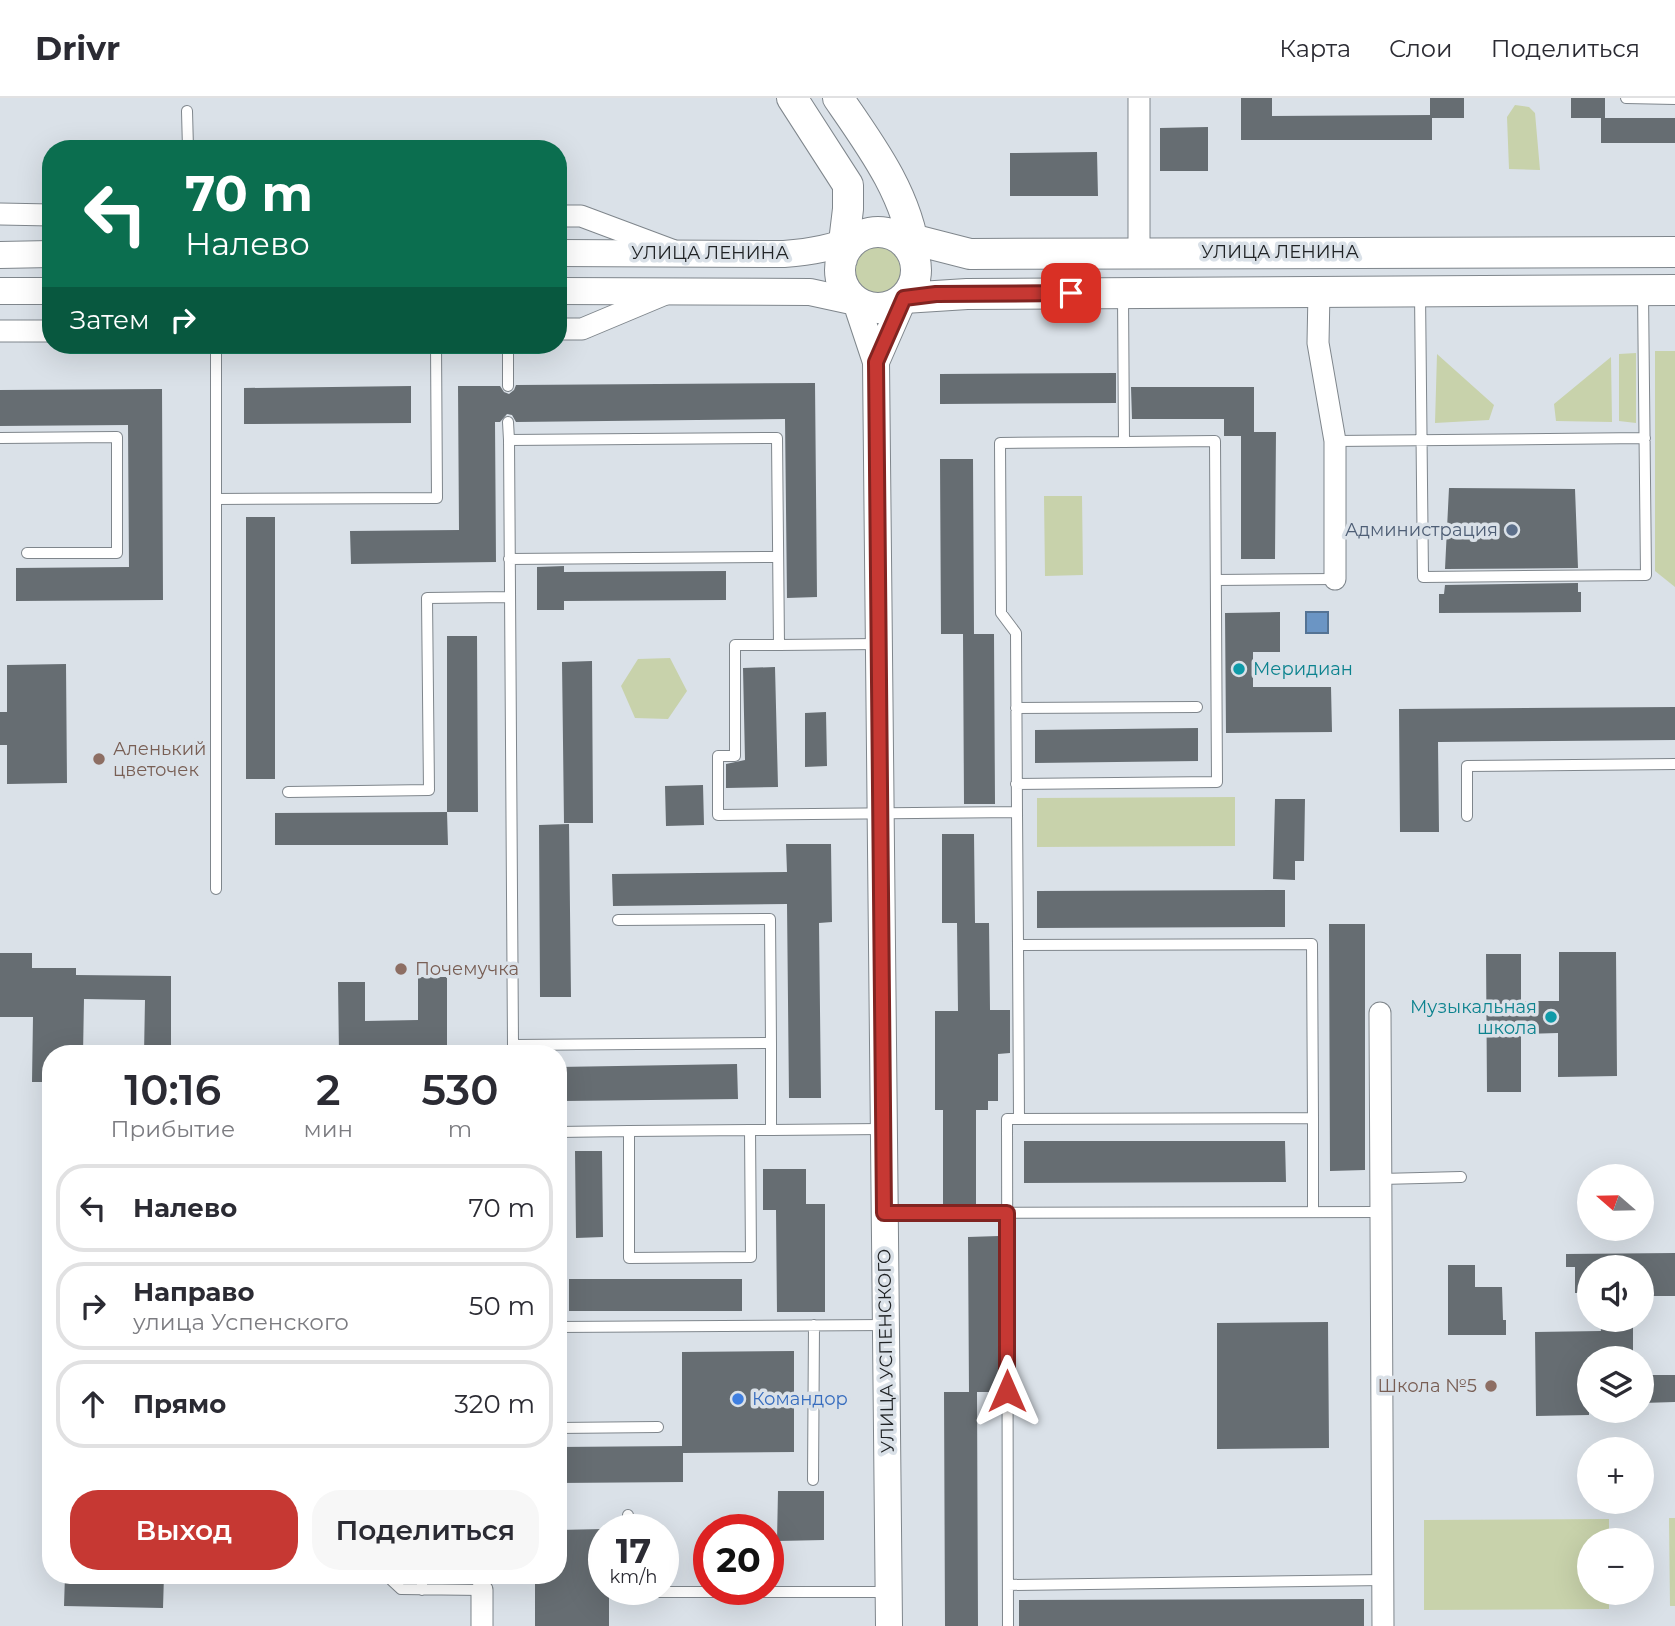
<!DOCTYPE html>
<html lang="ru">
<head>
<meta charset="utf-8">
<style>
	:root { --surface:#fff; --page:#f7f7f7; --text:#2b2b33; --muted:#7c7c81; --line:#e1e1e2; --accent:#c63833 }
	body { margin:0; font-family:Montserrat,sans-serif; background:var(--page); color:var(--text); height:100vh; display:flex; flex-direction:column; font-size:26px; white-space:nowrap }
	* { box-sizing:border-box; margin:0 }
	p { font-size:23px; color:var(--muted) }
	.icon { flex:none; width:38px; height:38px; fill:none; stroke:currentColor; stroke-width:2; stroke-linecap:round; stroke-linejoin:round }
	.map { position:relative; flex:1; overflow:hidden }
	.side { position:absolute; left:42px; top:947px; width:525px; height:539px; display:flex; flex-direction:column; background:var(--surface); border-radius:28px; box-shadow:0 7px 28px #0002 }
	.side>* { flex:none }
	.banner { position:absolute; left:42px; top:42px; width:525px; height:214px; border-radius:28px; box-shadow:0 7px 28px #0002; background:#0b6e4f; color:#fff; overflow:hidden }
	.needle { width:46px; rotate:290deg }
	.buttons { position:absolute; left:1577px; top:1066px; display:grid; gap:14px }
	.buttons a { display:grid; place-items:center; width:77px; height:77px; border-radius:50%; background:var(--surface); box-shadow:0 7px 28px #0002; font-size:35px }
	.speed { position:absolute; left:588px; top:1416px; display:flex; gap:14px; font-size:35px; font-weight:700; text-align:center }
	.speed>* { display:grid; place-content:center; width:91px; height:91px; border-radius:50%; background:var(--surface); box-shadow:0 7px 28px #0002; line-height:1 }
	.speed small { font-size:18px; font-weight:400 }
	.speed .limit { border:10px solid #d22; background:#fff; color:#111 }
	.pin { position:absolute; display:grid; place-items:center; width:60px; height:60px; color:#fff; margin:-30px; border-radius:14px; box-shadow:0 4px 10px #0006 }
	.me { position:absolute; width:77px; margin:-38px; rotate:0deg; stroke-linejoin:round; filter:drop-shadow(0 0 5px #0008) }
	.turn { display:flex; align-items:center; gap:24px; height:147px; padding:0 28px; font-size:32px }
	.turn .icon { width:91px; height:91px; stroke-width:2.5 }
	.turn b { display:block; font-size:49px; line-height:60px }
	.then { display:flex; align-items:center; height:66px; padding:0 28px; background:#0003; gap:14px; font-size:26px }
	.eta { display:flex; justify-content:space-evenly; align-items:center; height:119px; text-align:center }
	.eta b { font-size:42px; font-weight:600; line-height:49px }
	.cta { display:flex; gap:14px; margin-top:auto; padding:14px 28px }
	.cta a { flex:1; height:80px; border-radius:28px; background:var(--accent); color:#fff; font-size:28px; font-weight:600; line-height:80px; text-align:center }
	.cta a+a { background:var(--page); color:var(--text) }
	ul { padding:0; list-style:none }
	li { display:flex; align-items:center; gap:21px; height:88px; margin:0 14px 10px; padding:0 14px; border:4px solid var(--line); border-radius:28px }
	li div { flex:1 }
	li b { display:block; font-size:26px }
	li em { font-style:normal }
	header { display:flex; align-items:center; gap:42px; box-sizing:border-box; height:98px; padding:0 35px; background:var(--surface); border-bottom:2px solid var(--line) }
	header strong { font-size:33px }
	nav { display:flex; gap:38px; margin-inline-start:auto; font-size:24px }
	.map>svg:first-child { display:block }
</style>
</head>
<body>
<header>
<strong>Drivr</strong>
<nav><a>Карта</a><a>Слои</a><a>Поделиться</a></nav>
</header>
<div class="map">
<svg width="1675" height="1528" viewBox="0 0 1675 1528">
	<rect width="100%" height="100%" fill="#dae1e8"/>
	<path fill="#c8d2ab" d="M1515,7L1529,9L1535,15L1540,72L1509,71L1507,19Z
		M870,147C888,147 915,164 900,185C874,224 818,163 870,147Z
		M1655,253H1675V489L1655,473Z
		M1636,255V325L1619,323V256Z
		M1437,256L1494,307L1489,322L1435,325Z
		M1611,259L1612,324L1556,323L1554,306Z
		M1044,398H1082L1083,477L1045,478Z
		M670,560L687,593L668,621L635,620L621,588L638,561Z
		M1235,699V748L1037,749V700Z
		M1669,1420H1675V1508H1670Z
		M1609,1421V1442H1589V1494L1609,1495V1511L1424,1512V1422Z"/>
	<path fill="#6b95c4" stroke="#547394" stroke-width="2" d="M1306,514H1328V535H1306Z"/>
	<path fill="#666d72" d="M1241,0H1272V18L1430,17V0H1464V20H1432V42H1241Z
		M1571,0H1605V20H1571Z
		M1601,20H1675V45H1601Z
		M1208,29V73H1160V30Z
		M1097,54L1098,98H1010V55Z
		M1116,275V305L940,306V276Z
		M815,285L817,499L787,500L785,321L516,324L512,317L507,316L500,324H495L496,464L351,466L350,433L459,432L458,288H500L504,294L509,296L514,292L516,287Z
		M411,288V325L244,326V290Z
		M1131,289H1254V334H1276L1275,461H1241V338H1224V321H1132Z
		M162,291L163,502L16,503V470L129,469L128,327L0,328V292Z
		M940,361H973L974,536H994L995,706H964L963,536H941Z
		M1449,390L1575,391L1578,470L1445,471Z
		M246,419H275V681H246Z
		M564,468V474L726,473V502L564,503V512H537V469Z
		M1578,485V494H1581V514L1439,515V496H1444L1445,487Z
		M1280,514V554H1253V589H1331L1332,634L1226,635L1225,515Z
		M447,538H477L478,714H447Z
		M592,563L593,725H564L562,564Z
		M66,566L67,685L7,686V647H0V614H7V567Z
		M775,569L778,689L726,690V666L745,662L743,570Z
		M1675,609V642L1438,644L1439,734H1400L1399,611Z
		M826,614L827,668L805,669V615Z
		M1198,630V663L1035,665V632Z
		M703,687L704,727L666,728L665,688Z
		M1275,701H1305L1304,763H1295V782L1273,781Z
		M447,714L448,747H275V715Z
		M569,726L571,899H540L539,727Z
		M942,736H974L975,825H989L990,912H1010V955L998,956V1003H988V1012H976V1106H943V1012H935V913H958L957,825H942Z
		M786,746H831L832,824L819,825L821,1000H789L787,806L613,808L612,776L787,774Z
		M1285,792V829L1037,830V793Z
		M1329,826H1365V1072L1330,1073Z
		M1559,854H1616L1617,978L1558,979V935L1521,936V994H1487L1486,856H1521V903H1559Z
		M0,855H32V870H76V877L171,878V956H144L145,902L84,901L83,956H51V984H32L33,919H0Z
		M418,879H447V956H414V948H364V956H339L338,884H365V923L418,922Z
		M737,966L738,1001L563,1003V999H558V969Z
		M1024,1043H1285L1286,1084L1024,1085Z
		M575,1053H602L603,1139L576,1140Z
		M763,1071H806V1106H825V1214H777L776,1112H763Z
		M999,1138L1000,1294H969L968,1139Z
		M1675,1155V1198H1642V1169H1589V1195H1575V1169H1566V1156Z
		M1448,1167H1475V1189H1502L1503,1222H1506V1237H1448Z
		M569,1181H742V1213H569Z
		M1600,1222H1633V1260H1589V1317L1536,1318L1535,1234L1601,1233Z
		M1328,1224L1329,1350L1217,1351V1225Z
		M794,1253V1354L683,1355V1384L558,1385V1349L682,1348V1254Z
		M1642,1277H1675V1304L1642,1305Z
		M944,1294H977L978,1528H945Z
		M778,1393H824V1442L777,1443Z
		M604,1431V1491H609V1528H535V1477H558V1432Z
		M65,1477H164L163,1510L64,1508Z
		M1364,1501V1528H1019V1502Z"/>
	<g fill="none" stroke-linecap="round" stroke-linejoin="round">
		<defs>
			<path id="service" d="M1626,0L1675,1
				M187,13L188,51
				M1420,195L1423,479L1646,477L1643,195
				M216,247V791
				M508,247V288
				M508,324L509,342
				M0,340L117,339V455H27
				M1335,343L1645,340
				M216,401L437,400L436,247
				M509,461L778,459
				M1216,482L1335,481
				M878,546L779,547L777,340L509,342L513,947L771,945V1032L882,1031
				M779,547H735V658H718V717L1017,714L1018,847
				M1016,610L1197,609
				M1016,686L1217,684L1215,343L1124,344
				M288,694L429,692L427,500L510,499
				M1017,714L1016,535L1001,515L1000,345L1124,344L1123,198
				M1467,718V668L1675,666
				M618,822L770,821L771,945
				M1019,1021L1018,847L1312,846L1313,1020
				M750,1032L629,1033V1160L751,1159L750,1032H771
				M558,1034L629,1033
				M1381,1081L1461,1079
				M884,1115L1381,1114
				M558,1229L885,1227
				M558,1330L658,1329
				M813,1382L814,1227
				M628,1417V1432
				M386,1477L401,1491L482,1492
				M422,1477V1492
				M1008,1487L1384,1482
				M628,1491V1494H888
				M1008,1528L1007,1021L1313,1020V1114"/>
			<path id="minor" d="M1139,0V154
				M0,116L51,117
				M558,118H581L672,152
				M1319,194L1318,245L1335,343V481
				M558,231H582L668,195
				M0,233H51
				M1380,915L1383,1528
				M482,1528V1492"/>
			<path id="tertiary" d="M558,155L784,156C811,154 834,150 859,138
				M0,157L51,156
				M0,193H51
				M558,193L810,194L856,204L876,264L889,1528
				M876,264L904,200"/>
			<path id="secondary" d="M792,0L848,87V111L842,161
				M838,0C872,49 908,98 915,157
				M840 172a38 38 0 1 1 76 0a38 38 0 1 1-76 0Z
				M888,135L970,156L1675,154
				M904,200L967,196L1675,192"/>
		</defs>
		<use href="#service" stroke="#7f868c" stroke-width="12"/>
		<use href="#minor" stroke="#7f868c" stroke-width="23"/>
		<use href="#tertiary" stroke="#7f868c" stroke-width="28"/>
		<use href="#secondary" stroke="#7f868c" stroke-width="32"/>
		<use href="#service" stroke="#fff" stroke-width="10"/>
		<use href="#minor" stroke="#fff" stroke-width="21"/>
		<use href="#tertiary" stroke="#fff" stroke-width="26"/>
		<use href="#secondary" stroke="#fff" stroke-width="30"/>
	</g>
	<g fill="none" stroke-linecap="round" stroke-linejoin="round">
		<defs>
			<path id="route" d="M1007,1293V1115H884L876,264L904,200L936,196L1071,195"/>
		</defs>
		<use href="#route" stroke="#812421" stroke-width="18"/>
		<use href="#route" stroke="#c63833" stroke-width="12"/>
	</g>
	<circle fill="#5c6f8a" stroke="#dae1e8" stroke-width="2.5" cx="1512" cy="432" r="7"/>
	<g fill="#0f9aa8" stroke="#dae1e8" stroke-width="2.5">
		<circle cx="1239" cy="571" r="7"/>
		<circle cx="1551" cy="919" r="7"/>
	</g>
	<g fill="#8d6e63" stroke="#dae1e8" stroke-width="2.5">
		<circle cx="99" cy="661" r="7"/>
		<circle cx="401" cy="871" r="7"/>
		<circle cx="1491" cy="1288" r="7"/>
	</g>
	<circle fill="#3f7fe0" stroke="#dae1e8" stroke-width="2.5" cx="738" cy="1301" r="7"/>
	<g text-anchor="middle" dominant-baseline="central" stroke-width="7" stroke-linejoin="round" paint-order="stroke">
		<g font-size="18" fill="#202325" stroke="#dae1e8">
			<text x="1280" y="154">УЛИЦА ЛЕНИНА</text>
			<text x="710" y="155">УЛИЦА ЛЕНИНА</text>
			<text transform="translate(886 1253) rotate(-91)">УЛИЦА УСПЕНСКОГО</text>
		</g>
		<g font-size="18" fill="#4e5e75" stroke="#dae1e8" text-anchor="end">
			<text x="1498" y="432">Администрация</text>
		</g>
		<g font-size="18" fill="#0d838f" stroke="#dae1e8" text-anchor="start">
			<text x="1253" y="571">Меридиан</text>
			<text x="1537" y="909" text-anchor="end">Музыкальная<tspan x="1537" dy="21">школа</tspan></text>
		</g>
		<g font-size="18" fill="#785e54" stroke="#dae1e8" text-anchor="start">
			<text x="113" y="651">Аленький<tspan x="113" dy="21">цветочек</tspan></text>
			<text x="415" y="871">Почемучка</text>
			<text x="1477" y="1288" text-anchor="end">Школа №5</text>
		</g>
		<g font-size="18" fill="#366cbe" stroke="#dae1e8" text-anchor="start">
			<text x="752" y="1301">Командор</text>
		</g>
	</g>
</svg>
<div class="buttons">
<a><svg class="needle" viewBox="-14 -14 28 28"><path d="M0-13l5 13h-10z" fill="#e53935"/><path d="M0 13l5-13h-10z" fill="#7c7c81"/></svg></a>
<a><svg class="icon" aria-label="sound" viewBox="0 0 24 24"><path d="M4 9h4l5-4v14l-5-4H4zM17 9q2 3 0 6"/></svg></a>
<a><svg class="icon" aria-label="layers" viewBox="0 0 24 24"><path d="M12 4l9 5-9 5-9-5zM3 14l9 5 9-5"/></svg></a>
<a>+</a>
<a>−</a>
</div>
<div class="speed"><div>17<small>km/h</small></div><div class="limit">20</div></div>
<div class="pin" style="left:1071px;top:195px;background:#d93025"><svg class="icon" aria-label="arrive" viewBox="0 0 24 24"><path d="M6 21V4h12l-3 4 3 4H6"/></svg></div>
<svg class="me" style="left:1007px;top:1293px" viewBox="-20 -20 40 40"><path d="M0-17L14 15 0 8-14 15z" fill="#c63833" stroke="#fff" stroke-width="4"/></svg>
<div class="banner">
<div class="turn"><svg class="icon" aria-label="left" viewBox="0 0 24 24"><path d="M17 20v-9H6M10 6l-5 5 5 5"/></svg><div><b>70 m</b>Налево</div></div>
<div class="then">Затем<svg class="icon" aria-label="right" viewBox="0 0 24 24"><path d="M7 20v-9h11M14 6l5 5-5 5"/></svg></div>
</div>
<section class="side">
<div class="eta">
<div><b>10:16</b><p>Прибытие</p></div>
<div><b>2</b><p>мин</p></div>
<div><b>530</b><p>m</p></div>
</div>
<ul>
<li><svg class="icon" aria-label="left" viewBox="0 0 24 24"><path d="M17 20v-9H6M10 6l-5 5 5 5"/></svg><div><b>Налево</b></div><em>70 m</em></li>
<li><svg class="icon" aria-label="right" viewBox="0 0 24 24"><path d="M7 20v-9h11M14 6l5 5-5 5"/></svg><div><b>Направо</b><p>улица Успенского</p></div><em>50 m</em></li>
<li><svg class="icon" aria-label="ahead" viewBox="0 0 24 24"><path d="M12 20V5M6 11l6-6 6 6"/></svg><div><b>Прямо</b></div><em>320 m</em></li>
</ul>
<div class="cta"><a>Выход</a><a>Поделиться</a></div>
</section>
</div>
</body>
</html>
